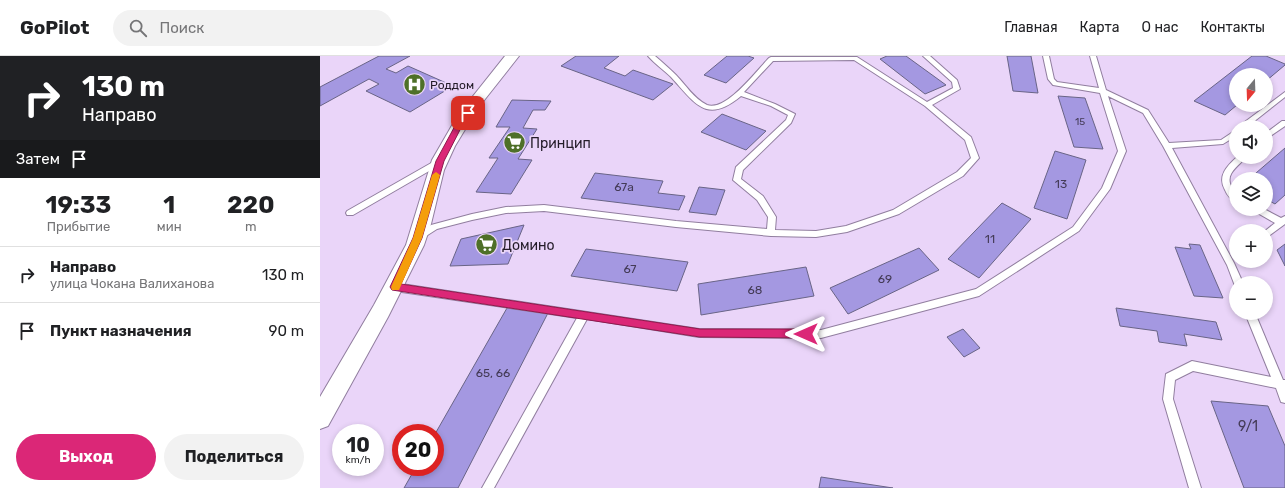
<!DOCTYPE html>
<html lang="ru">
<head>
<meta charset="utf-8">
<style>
	:root { --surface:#fff; --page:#f2f2f2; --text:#202124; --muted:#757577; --line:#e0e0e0; --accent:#db2777 }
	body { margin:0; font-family:Rubik,sans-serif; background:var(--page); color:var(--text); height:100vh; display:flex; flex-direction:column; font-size:15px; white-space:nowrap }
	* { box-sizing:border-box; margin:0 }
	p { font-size:13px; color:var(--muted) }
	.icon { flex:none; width:22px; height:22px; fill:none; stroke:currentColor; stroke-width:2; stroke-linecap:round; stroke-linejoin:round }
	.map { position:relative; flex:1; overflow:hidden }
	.sheet { display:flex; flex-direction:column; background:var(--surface); width:320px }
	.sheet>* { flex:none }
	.guide { background:#202124; color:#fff; overflow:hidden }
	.needle { width:26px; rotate:199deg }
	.fabs { position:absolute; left:909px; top:12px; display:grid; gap:8px }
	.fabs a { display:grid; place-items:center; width:44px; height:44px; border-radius:50%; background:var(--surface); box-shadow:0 2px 6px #0003; font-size:20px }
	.speed { position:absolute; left:12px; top:368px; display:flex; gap:8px; font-size:20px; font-weight:700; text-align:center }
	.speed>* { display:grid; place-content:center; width:52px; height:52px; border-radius:50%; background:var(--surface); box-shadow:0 2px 6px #0003; line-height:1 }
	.speed small { font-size:10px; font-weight:400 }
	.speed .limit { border:6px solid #d22; background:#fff; color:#111 }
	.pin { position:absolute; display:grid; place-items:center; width:34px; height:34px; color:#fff; margin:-17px; border-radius:8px; box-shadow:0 2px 6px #0006 }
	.me { position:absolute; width:44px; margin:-22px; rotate:270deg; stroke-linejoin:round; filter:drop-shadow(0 0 3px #0008) }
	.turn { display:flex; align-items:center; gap:14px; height:84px; padding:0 16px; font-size:18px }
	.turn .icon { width:52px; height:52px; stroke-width:2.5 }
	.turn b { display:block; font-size:28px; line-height:34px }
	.then { display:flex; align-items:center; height:38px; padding:0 16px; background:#0003; gap:8px; font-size:15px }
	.eta { display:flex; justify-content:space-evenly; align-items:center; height:68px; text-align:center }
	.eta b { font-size:24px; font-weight:700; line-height:28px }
	.cta { display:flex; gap:8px; margin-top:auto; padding:8px 16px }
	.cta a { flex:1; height:46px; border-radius:24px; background:var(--accent); color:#fff; font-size:16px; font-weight:700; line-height:46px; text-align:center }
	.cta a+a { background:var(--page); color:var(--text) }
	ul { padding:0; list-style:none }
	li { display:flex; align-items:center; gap:12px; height:56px; padding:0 16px; border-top:1px solid var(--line) }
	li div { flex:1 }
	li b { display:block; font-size:15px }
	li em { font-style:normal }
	header { display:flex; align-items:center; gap:24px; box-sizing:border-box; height:56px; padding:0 20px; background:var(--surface); border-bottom:1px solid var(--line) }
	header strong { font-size:19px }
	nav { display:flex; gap:22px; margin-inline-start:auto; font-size:14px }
	.search { width:280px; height:36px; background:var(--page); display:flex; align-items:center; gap:10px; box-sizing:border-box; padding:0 14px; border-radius:22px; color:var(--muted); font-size:15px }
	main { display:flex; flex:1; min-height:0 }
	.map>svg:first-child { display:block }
</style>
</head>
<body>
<header>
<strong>GoPilot</strong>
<div class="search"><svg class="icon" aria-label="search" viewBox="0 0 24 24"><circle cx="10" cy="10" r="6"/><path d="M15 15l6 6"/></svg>Поиск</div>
<nav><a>Главная</a><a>Карта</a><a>О нас</a><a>Контакты</a></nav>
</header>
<main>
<section class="sheet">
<div class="guide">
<div class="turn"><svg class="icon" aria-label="right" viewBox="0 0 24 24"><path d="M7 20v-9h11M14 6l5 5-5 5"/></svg><div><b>130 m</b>Направо</div></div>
<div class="then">Затем<svg class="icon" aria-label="arrive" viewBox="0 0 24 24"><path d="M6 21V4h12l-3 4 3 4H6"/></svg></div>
</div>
<div class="eta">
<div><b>19:33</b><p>Прибытие</p></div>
<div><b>1</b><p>мин</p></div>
<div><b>220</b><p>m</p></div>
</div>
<ul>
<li><svg class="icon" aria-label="right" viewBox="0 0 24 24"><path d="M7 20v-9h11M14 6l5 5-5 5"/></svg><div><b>Направо</b><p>улица Чокана Валиханова</p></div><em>130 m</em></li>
<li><svg class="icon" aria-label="arrive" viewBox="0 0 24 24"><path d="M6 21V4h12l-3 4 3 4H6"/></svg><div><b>Пункт назначения</b></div><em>90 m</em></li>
</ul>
<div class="cta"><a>Выход</a><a>Поделиться</a></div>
</section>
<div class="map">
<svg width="965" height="432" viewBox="0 0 965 432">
	<rect width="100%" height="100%" fill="#ead5f9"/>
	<path fill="#a498e1" stroke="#696486" d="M59,0H90L66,13L76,17L88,10L133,30L90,56L46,35L59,28L49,23L0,50V31Z
		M256,0H299L284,12L305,20L313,14L353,28L333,44L241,10Z
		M407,0H428L434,2L406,27L384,19Z
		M567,0H586L626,29L605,38L560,3Z
		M687,0H711L718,37L693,35Z
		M932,0H946L965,8V9L946,25V19H916L917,49L905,59L874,45Z
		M738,40L765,42L783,93L754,91Z
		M192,44L231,45L225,54H213L203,72L217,73L198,103L212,104L191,138L156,136L178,102H169L190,71H176Z
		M402,58L446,75L426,94L381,76Z
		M965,92V139L955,148L946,143V123H929Z
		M735,95L766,104L747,163L714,152Z
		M275,117L343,125L338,137L365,140L359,154L261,142Z
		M379,131L405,134L396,159L369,156Z
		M682,147L711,163L659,222L628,203Z
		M204,169L188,208L130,210L141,183Z
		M869,188L880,189L903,242L874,240L855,191L871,193Z
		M965,188V210L957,194Z
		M599,192L619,214L528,258L510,232Z
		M266,193L368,206L357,235L251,220Z
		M486,211L494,240L381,259L378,228Z
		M187,252L228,257L138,432H84L96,411H115V378Z
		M796,252L896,266L902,284L864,278L867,290L839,286L837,275L800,270Z
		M643,273L660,292L644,301L627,281Z
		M891,345L948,350L965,390V432H924Z
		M501,421L573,432H499Z"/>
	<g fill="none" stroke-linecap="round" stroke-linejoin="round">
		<defs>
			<path id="lane" d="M328,0H335C342,6 349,12 356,19C365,28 374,43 387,49C406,56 437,14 449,2L451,1H537L607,46L633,32L632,26L603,0H610L637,24L640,33L612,49L651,81L659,102L643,120L579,158L527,176L496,181L451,180L356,171L224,155L186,157L152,164L117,173L103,182H97L96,180L97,178L111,169L152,158L186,151L224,149L356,165L447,173L448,161L437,144L413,124L416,111L466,64L468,59L451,50L421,40C386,69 375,47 351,21C344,14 335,8 328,0ZM534,4L605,50L645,84L651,102L637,116L573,154L526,170L496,175L455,174L456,161L443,140L421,123L423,114L471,67L475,58L455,48L424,36L453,5Z
				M723,0H729L734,23L737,26L779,32L770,0H776L786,34L828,54L849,87L901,84L916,74V80L903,88L852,92L914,207L923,227H916V230H915L907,209L843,90L823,57L788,40L806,95L790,133L759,175L659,240L501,282L379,281L267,263L174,432H162L257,262L75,235L72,234L70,231L72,228L75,227L379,273L501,274L656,233L753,171L782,132L798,95L780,37L733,29L728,23Z
				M965,36V41L927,71H918Z
				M962,65H965V70L946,83V77Z
				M917,101H926C919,110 905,117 911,130C913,136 916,138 916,145C910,143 907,139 905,134C897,120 907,110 917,101Z
				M120,102L124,105L123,107L33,159H27L26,157L27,155Z
				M933,153H944L961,162L965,160V168L946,182L945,175L955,167L934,155Z
				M925,257H935L963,324H965V347L961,346L956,332L873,315L855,324L853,343L881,432H869L843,343L846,318L872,305L951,321Z"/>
			<path id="street" d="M185,0H199L158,52L135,90L124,114L111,168L104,189L68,261L8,370L0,373V341L54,249L86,189L112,104L138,59Z"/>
		</defs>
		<use href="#lane" stroke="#917e9f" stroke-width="2"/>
		<use href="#street" stroke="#917e9f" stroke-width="2"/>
		<use href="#lane" fill="#fff" fill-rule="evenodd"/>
		<use href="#street" fill="#fff" fill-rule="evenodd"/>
	</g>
	<path fill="#db2777" stroke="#8e194d" d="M145,55H150L151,57L143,68L124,105L102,182L81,228L380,273H486L490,274L491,278L490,281L486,282L380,281L72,234L70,231L93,182L116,105L136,68Z"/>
	<path fill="#f59e0b" d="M116,116L120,119L102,182L79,234H72L71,231L93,182L112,119Z"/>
	<defs>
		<symbol id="hospital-disc" viewBox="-11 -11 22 22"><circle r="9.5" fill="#4e7028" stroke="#ead5f9"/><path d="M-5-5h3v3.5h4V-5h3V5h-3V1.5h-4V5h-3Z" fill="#fff"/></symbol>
		<symbol id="supermarket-disc" viewBox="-11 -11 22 22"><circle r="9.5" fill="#4e7028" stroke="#ead5f9"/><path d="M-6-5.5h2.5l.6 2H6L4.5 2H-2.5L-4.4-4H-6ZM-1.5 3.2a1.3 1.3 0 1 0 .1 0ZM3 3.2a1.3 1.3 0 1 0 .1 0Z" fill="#fff"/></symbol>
	</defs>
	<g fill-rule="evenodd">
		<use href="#hospital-disc" x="82" y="16" width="25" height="25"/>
		<use href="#supermarket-disc" x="182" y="74" width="25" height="25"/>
		<use href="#supermarket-disc" x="154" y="176" width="25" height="25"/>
	</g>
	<g text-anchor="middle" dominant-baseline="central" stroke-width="3.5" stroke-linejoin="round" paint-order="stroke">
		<g font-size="10" fill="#443b57">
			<text x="760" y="66">15</text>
		</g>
		<g font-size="12" fill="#241c29" stroke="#ead5f9" text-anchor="start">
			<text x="110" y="29">Роддом</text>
		</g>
		<g font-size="12" fill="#443b57">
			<text x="741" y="128">13</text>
			<text x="304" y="131">67а</text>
			<text x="670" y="183">11</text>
			<text x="310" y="213">67</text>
			<text x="565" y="223">69</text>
			<text x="435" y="234">68</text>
			<text x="173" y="317">65, 66</text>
		</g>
		<g font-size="14" fill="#241c29" stroke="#ead5f9" text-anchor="start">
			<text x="210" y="87">Принцип</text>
			<text x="182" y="189">Домино</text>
		</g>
		<g font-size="14" fill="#443b57">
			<text x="928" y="370">9/1</text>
		</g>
	</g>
</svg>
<div class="fabs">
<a><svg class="needle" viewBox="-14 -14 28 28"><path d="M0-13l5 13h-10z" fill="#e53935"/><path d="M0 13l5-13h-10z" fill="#757577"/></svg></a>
<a><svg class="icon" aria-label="sound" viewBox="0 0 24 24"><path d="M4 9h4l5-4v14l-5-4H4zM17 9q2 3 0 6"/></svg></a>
<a><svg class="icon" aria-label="layers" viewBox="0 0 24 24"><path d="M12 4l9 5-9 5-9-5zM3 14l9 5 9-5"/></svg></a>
<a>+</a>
<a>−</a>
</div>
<div class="speed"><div>10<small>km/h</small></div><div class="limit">20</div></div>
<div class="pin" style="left:148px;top:57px;background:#d93025"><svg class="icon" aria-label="arrive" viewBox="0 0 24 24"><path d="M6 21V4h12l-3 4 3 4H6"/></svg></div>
<svg class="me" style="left:486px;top:278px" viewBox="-20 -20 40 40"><path d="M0-17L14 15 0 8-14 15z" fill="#db2777" stroke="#fff" stroke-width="4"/></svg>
</div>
</main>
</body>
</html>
